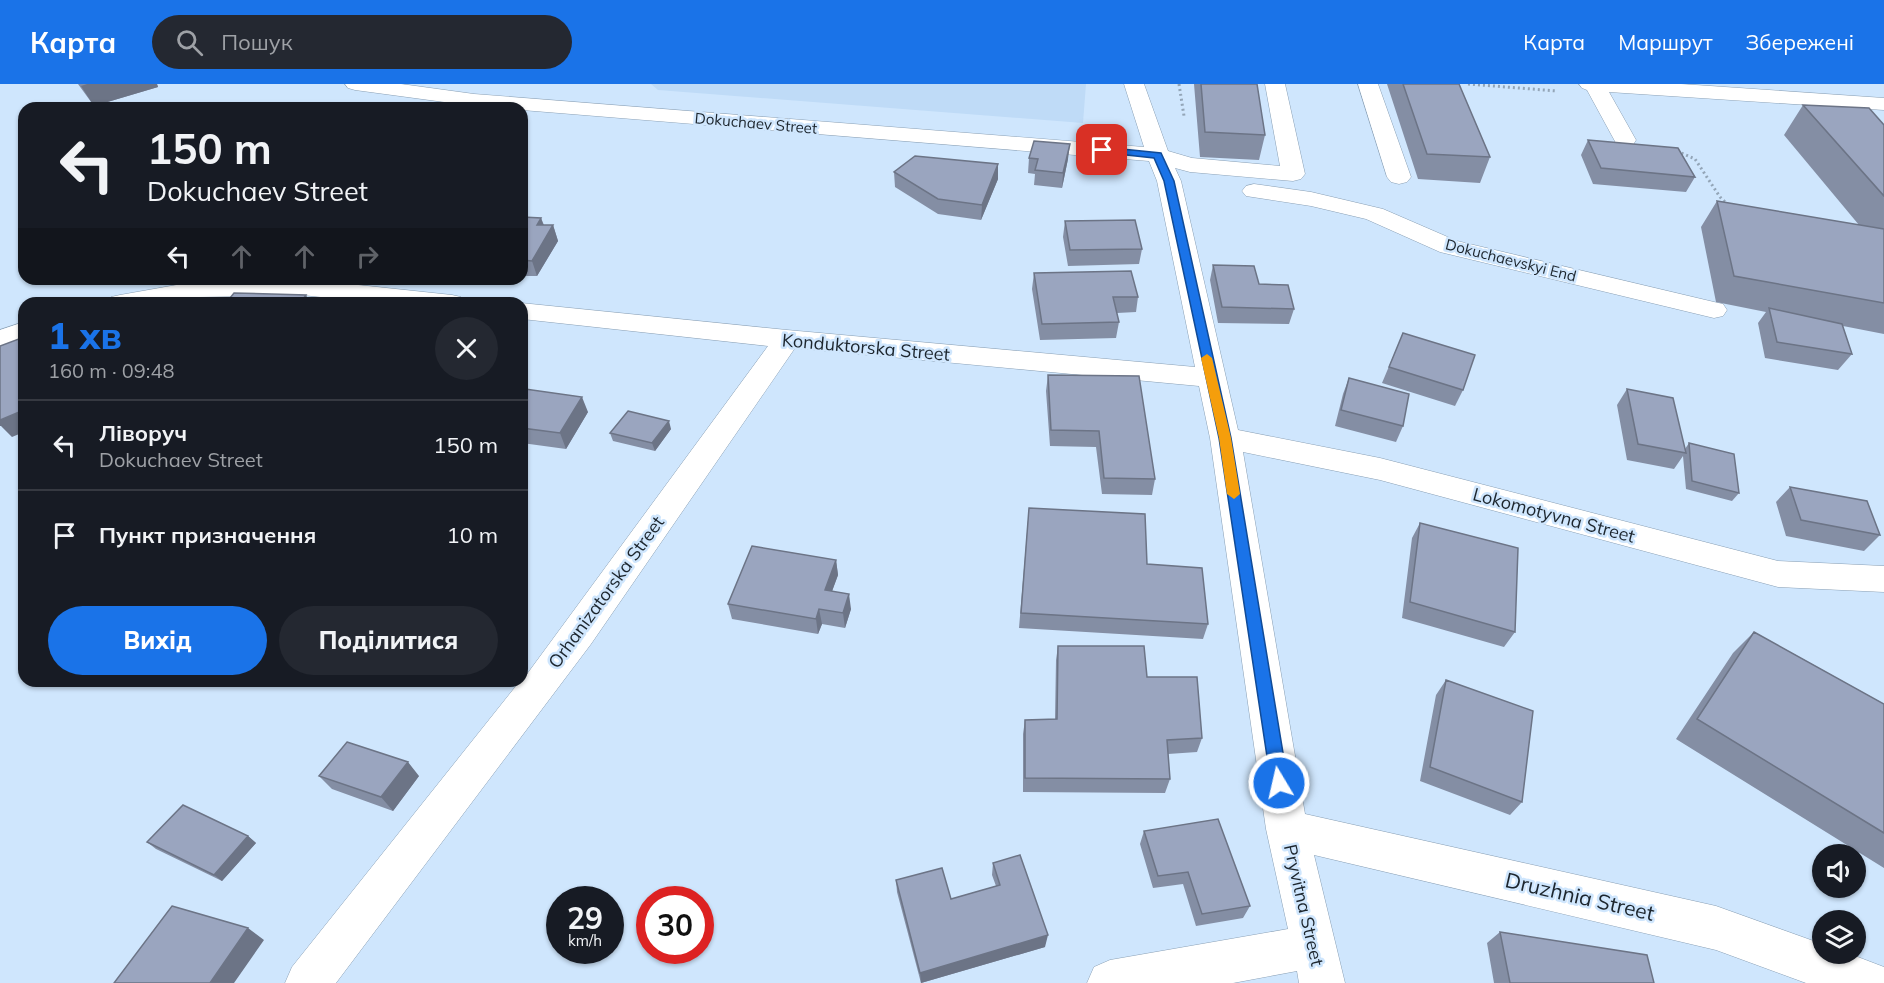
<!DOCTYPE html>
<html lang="uk">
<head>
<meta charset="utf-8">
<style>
	:root { --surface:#171b24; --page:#242831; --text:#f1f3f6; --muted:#9ea1a6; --line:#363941; --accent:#1a73e8 }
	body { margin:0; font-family:Mulish,sans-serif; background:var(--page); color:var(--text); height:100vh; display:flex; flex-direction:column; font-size:22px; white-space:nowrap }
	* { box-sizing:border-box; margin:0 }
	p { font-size:20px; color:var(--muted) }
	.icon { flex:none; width:33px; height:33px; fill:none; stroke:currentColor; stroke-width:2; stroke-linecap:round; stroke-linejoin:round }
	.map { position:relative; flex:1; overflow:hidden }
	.panel { position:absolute; left:18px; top:213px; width:510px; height:390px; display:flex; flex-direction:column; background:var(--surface); border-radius:18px; box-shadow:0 2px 4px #0004 }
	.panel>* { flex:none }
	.banner { position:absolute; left:18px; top:18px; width:510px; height:183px; border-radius:18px; box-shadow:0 2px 4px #0004; background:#171b24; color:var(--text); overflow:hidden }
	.controls { position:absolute; left:1812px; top:760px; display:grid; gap:12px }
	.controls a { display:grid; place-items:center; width:54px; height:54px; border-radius:50%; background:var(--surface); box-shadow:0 2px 4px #0004; font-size:30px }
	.speed { position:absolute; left:546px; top:802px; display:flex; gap:12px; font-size:30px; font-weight:700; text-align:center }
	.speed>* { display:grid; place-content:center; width:78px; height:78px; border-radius:50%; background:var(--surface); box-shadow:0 2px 4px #0004; line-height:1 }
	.speed small { font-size:15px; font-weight:400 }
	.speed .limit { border:9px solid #d22; background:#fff; color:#111 }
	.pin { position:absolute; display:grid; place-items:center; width:51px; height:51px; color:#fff; margin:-26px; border-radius:12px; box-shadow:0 3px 9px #0006 }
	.me { position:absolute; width:66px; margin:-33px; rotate:351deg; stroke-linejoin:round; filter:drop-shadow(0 0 4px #0008) }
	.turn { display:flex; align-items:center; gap:21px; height:126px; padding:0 30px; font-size:27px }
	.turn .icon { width:78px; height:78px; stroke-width:2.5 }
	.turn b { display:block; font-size:42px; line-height:51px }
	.lanes { display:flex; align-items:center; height:57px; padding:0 30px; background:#0003; justify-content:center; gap:30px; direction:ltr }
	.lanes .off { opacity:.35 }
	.round { display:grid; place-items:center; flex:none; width:63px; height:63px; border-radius:32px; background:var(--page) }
	.overview { display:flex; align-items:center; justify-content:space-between; height:102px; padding:0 30px }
	h1 { font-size:36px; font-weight:800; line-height:45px; color:var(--accent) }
	.cta { display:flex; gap:12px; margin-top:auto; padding:12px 30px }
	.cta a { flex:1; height:69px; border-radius:36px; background:var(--accent); color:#fff; font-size:24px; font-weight:800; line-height:69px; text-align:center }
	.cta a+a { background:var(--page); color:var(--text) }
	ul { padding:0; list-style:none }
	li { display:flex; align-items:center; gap:18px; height:90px; padding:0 30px; border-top:2px solid var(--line) }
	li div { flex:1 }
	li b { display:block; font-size:22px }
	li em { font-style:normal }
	header { display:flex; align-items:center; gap:36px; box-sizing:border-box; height:84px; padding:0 30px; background:var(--accent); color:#fff }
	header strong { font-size:28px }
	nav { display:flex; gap:33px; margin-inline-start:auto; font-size:21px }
	.search { width:420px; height:54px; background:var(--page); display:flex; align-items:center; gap:15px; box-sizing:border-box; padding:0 21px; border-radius:33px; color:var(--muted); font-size:22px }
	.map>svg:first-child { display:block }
</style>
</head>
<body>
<header>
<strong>Карта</strong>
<div class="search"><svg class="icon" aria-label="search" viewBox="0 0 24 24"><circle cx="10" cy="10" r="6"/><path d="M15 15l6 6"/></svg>Пошук</div>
<nav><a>Карта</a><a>Маршрут</a><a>Збережені</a></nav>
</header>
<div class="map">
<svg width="1884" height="899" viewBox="0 0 1884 899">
	<rect width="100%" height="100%" fill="#cfe6fd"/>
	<path fill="#bfdbf7" d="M651,0H1086L1083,39L658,6Z"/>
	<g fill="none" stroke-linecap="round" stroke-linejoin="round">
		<defs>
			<path id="minor" d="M345,0H401L474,10L1144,63L1124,0H1144L1168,67L1192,74L1280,82L1265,0H1285L1305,90L1301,95L1293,97L1190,88L1175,84L1181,97L1238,346L1380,374L1778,477L1884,482V508L1778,503L1380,396L1243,368L1305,730L1716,822L1822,860V870H1850L1884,883V899H1806L1716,866L1314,771L1345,899H1299L1297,887L1233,899H1087L1094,883L1110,876L1288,845L1266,745L1210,354L1199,302L795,264L591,560L336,899H285L292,883L520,597H522L768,262L522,235L521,219L787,246L1195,283L1157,97L1149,77L522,26V24L474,22L355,6L348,4Z
				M1358,0H1378L1411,93L1407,98L1399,100L1391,98L1387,93Z
				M1579,0H1681L1884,14V26L1609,8L1636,56L1633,61L1625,63L1617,61L1587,6L1582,4Z
				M1254,100L1311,108L1383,125L1457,157L1714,218L1723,220L1727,226L1723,232L1714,234L1440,168L1366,135L1311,122L1246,112L1242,107L1246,102Z
				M302,195L452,211L461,213L465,219H377L302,211L199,213L165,219H107L111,213L120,211L199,197Z
				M24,238V256L0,264V246Z"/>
		</defs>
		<use href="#minor" stroke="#899fb4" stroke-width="1"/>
		<path stroke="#93a5b7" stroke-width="3" stroke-dasharray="2 3" stroke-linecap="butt" d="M1179,0L1184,32
			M1468,0L1557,7
			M1677,67L1695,75L1720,113L1728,121"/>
		<use href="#minor" fill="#fff" fill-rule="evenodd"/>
	</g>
	<path fill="#848ea4" d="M78,0H157L158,3L94,22Z
		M1194,0H1257L1265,51L1259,76L1200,73Z
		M1387,0H1459L1490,73L1480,99L1418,95Z
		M1803,21L1884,41V250L1843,242L1852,270L1838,286L1765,274L1758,239L1766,228L1716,218L1701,143L1717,117L1859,141L1784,51Z
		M1588,56L1695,93L1686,108L1593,100L1581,71Z
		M1029,74L1068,75L1062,104L1034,101L1035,90L1028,89Z
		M894,88L998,95L981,136L938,130L895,103Z
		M522,133L541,134L544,141H553L558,157L537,192H522Z
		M1065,137L1142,165L1139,180L1068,182L1063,153Z
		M1213,181L1259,200L1294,225L1289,240L1218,239L1210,196Z
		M1034,189L1138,213L1136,228L1117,229L1119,238L1116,254L1040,256L1032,205Z
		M1403,249L1463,306L1455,322L1382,299Z
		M1048,291L1155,395L1152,411L1102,410L1096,363L1050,362L1046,307Z
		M1349,294L1403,342L1396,358L1335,342L1343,310Z
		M1627,305L1685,365L1689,359L1739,409L1732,417L1686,405L1683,372L1674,385L1627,376L1617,321Z
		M522,310L588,328L566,365L522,359Z
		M671,345L655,367L613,357L610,349Z
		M1790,403L1880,451L1864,467L1786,452L1776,418Z
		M1029,424L1147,480L1208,540L1203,555L1019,544Z
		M1420,439L1515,548L1504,563L1402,534L1412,454Z
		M836,476L838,491L832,507L851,525L845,544L822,540L818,550L732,535L728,520Z
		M1754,548L1884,620V784L1676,655L1733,569Z
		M1058,562L1147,593L1202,654L1197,668L1168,670L1170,695L1165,709L1023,708V650L1025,636L1055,635L1056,576Z
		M1446,596L1522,718L1510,731L1420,697L1436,611Z
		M319,692H419L393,727L332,705Z
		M1144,747L1250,822L1243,834L1196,842L1183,800L1153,804L1140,760Z
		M248,752L256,759L222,797L156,765L147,758Z
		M993,779L1045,863L921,899L897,808L896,796L951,815L996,802L992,791Z
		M1500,848L1654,899H1494L1487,859Z"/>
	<path fill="#6c7486" d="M87,0H157L158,3L94,22L81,2Z
		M1070,60L1068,75L1062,104L1063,89Z
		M998,80V95L981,136L982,121Z
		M541,134L546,149L537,141Z
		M553,141L558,157L537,192L532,177Z
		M306,211L310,219H300Z
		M582,313L588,328L566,365L560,349Z
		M24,326V348L12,353L1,342H0V336Z
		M669,337L671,345L655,367L652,359Z
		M836,476L838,491L827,521L825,506Z
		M849,510L851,525L845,544L843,529Z
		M819,525L822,540L818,550L816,535Z
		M408,678L419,692L393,727L381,713Z
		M248,752L256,759L222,797L214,791Z
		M248,844L264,856L234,899H210Z
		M1048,851L1045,863L921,899L920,889Z"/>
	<path fill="#9aa5bf" stroke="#6c7486" stroke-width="1.5" d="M1201,0H1257L1265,51L1205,48Z
		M1403,0H1459L1490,73L1427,70Z
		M1803,21L1869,24L1884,41V112Z
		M1588,56L1678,64L1695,93L1601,84Z
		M1034,57L1070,60L1063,89L1035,86L1038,75L1029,74Z
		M915,72L998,80L982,121L938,115L894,88Z
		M1717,117L1884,145V219L1734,192Z
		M522,133L541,134L537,141H553L532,177L522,176Z
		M1135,136L1142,165L1070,166L1065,137Z
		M1213,181L1254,182L1259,200L1288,201L1294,225L1222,223Z
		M1131,187L1138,213H1113L1119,238L1042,240L1034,189Z
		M234,209L306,211L300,219H226Z
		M1769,224L1842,240L1852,270L1777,258Z
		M1403,249L1475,271L1463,306L1389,283Z
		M24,253V326L0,336V262Z
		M1048,291L1139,292L1155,395L1104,394L1099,347L1051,346Z
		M1349,294L1409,310L1403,342L1341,326Z
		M525,305L582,313L560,349L522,344V310Z
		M1627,305L1673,314L1686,369L1638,360Z
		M628,327L669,337L652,359L610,349Z
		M1689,359L1734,370L1739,409L1692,397Z
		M1790,403L1867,417L1880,451L1801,436Z
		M1029,424L1145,430L1147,480L1202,484L1208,540L1021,529Z
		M1420,439L1518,464L1515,548L1410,518Z
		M752,462L836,476L825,506L849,510L843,529L819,525L816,535L728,520Z
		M1754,548L1884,620V749L1697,635Z
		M1058,562H1144L1147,593H1197L1202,654L1167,656L1170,695L1025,694V636L1057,635Z
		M1446,596L1533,627L1522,718L1430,683Z
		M347,658L408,678L381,713L319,692Z
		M183,721L248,752L214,791L147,758Z
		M1218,735L1250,822L1202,830L1188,788L1158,792L1144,747Z
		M1020,771L1048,851L920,889L896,796L942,784L951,815L1000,801L993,779Z
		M172,822L248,844L210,899H114Z
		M1500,848L1647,871L1654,899H1510Z"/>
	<path fill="#1a73e8" stroke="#114b97" stroke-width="1.5" d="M1102,63L1161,69L1174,97L1231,354L1288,699L1285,704L1279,706L1274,704L1271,699L1219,354L1164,97L1154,74L1099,68L1098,66Z"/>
	<path fill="#f59e0b" d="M1207,270L1212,274L1231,354L1240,410L1234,415L1227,410L1219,354L1201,274Z"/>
	<g text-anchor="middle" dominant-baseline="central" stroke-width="5" stroke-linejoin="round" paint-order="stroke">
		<g font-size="15" fill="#1c252d" stroke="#cfe6fd">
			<text transform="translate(756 39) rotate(5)">Dokuchaev Street</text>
			<text transform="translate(1511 176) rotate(14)">Dokuchaevskyi End</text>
		</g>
		<g font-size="18" fill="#1c252d" stroke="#cfe6fd">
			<text transform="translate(866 263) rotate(5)">Konduktorska Street</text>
			<text transform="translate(1554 431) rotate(15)">Lokomotyvna Street</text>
			<text transform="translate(606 508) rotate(-54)">Orhanizatorska Street</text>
			<text transform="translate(1304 821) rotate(77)">Pryvitna Street</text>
		</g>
		<g font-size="21" fill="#1c252d" stroke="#cfe6fd">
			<text transform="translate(1580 812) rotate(13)">Druzhnia Street</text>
		</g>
	</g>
</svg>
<div class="controls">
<a><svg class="icon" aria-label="sound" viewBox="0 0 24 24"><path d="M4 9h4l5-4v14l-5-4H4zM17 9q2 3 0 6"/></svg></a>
<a><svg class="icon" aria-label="layers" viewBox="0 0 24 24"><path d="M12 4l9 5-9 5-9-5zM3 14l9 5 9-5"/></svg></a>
</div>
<div class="speed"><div>29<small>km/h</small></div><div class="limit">30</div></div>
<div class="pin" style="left:1102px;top:66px;background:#d93025"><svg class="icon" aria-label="arrive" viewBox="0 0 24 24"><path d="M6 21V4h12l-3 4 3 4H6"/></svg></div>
<svg class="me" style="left:1279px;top:699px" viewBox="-20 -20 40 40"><circle r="17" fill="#1a73e8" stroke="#fff" stroke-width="3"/><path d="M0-11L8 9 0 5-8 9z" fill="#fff"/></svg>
<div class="banner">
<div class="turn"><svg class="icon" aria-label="left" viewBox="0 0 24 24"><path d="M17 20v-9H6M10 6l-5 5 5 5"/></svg><div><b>150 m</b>Dokuchaev Street</div></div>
<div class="lanes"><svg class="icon" aria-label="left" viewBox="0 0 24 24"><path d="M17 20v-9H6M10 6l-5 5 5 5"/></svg><svg class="icon off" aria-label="ahead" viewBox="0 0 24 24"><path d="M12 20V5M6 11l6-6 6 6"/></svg><svg class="icon off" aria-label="ahead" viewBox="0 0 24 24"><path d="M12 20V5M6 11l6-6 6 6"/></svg><svg class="icon off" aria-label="right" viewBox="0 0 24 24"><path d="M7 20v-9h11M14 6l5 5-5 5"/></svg></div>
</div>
<section class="panel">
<div class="overview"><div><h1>1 хв</h1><p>160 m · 09:48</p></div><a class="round"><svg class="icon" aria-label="close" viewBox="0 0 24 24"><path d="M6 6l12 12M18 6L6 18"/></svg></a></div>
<ul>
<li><svg class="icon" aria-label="left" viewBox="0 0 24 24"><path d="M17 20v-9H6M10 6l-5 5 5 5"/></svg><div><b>Ліворуч</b><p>Dokuchaev Street</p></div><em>150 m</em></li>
<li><svg class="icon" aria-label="arrive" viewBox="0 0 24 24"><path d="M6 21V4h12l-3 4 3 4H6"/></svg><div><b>Пункт призначення</b></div><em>10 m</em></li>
</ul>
<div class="cta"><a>Вихід</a><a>Поділитися</a></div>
</section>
</div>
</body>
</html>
